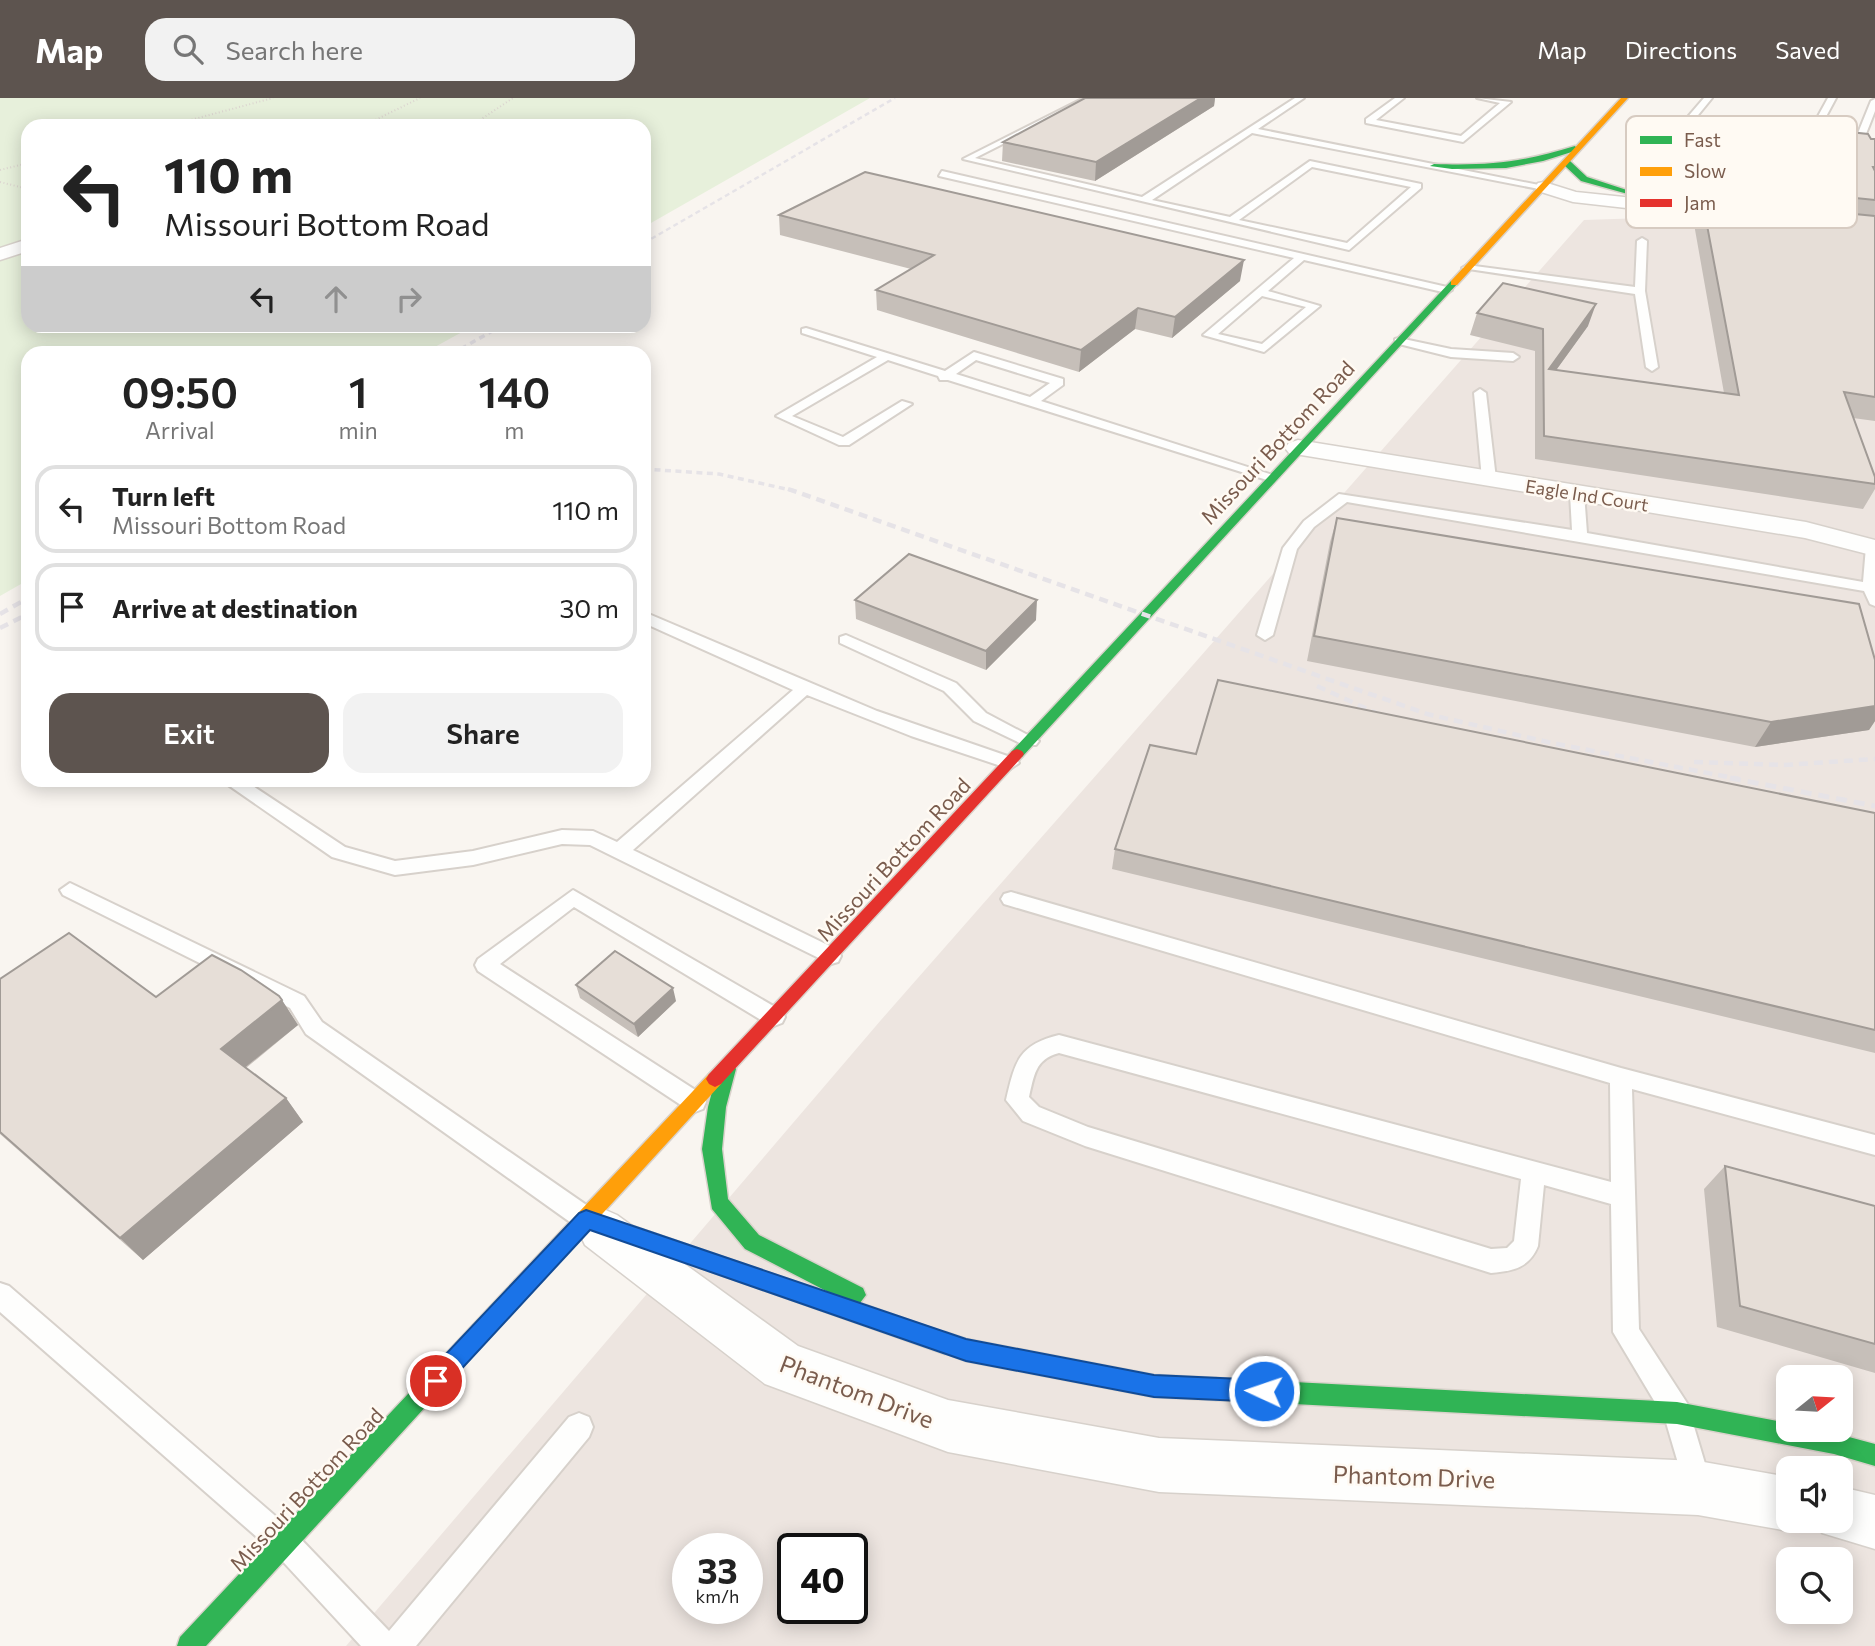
<!DOCTYPE html>
<html lang="en">
<head>
<meta charset="utf-8">
<style>
	:root { --surface:#fff; --page:#f2f2f2; --text:#222; --muted:#767676; --line:#e0e0e0; --accent:#5d544f }
	body { margin:0; font-family:Commissioner,sans-serif; background:var(--page); color:var(--text); height:100vh; display:flex; flex-direction:column; font-size:26px; white-space:nowrap }
	* { box-sizing:border-box; margin:0 }
	p { font-size:23px; color:var(--muted) }
	.icon { flex:none; width:38px; height:38px; fill:none; stroke:currentColor; stroke-width:2; stroke-linecap:round; stroke-linejoin:round }
	.map { position:relative; flex:1; overflow:hidden }
	.sheet { position:absolute; left:21px; top:248px; width:630px; height:441px; display:flex; flex-direction:column; background:var(--surface); border-radius:21px; box-shadow:0 4px 18px #0003 }
	.sheet>* { flex:none }
	.banner { position:absolute; left:21px; top:21px; width:630px; height:214px; border-radius:21px; box-shadow:0 4px 18px #0003; background:#fff; color:var(--text); overflow:hidden }
	.needle { width:46px; rotate:72deg }
	.tools { position:absolute; left:1776px; top:1267px; display:grid; gap:14px }
	.tools a { display:grid; place-items:center; width:77px; height:77px; border-radius:14px; background:var(--surface); box-shadow:0 4px 18px #0003; font-size:35px }
	.speed { position:absolute; left:672px; top:1435px; display:flex; gap:14px; font-size:35px; font-weight:700; text-align:center }
	.speed>* { display:grid; place-content:center; width:91px; height:91px; border-radius:50%; background:var(--surface); box-shadow:0 4px 18px #0003; line-height:1 }
	.speed small { font-size:18px; font-weight:400 }
	.speed .limit { border:4px solid #111; border-radius:10px; background:#fff; color:#111 }
	.pin { position:absolute; display:grid; place-items:center; width:60px; height:60px; color:#fff; margin:-30px; border:4px solid #fff; border-radius:50%; box-shadow:0 2px 7px #0007 }
	.me { position:absolute; width:77px; margin:-38px; rotate:273deg; stroke-linejoin:round; filter:drop-shadow(0 0 5px #0008) }
	.turn { display:flex; align-items:center; gap:24px; height:147px; padding:0 28px; font-size:32px }
	.turn .icon { width:91px; height:91px; stroke-width:2.5 }
	.turn b { display:block; font-size:49px; line-height:60px }
	.lanes { display:flex; align-items:center; height:66px; padding:0 28px; background:#0003; justify-content:center; gap:35px; direction:ltr }
	.lanes .off { opacity:.35 }
	.eta { display:flex; justify-content:space-evenly; align-items:center; height:119px; text-align:center }
	.eta b { font-size:42px; font-weight:600; line-height:49px }
	.button { display:flex; gap:14px; margin-top:auto; padding:14px 28px }
	.button a { flex:1; height:80px; border-radius:21px; background:var(--accent); color:#fff; font-size:28px; font-weight:600; line-height:80px; text-align:center }
	.button a+a { background:var(--page); color:var(--text) }
	ul { padding:0; list-style:none }
	li { display:flex; align-items:center; gap:21px; height:88px; margin:0 14px 10px; padding:0 14px; border:4px solid var(--line); border-radius:21px }
	li div { flex:1 }
	li b { display:block; font-size:26px }
	li em { font-style:normal }
	header { display:flex; align-items:center; gap:42px; box-sizing:border-box; height:98px; padding:0 35px; background:var(--accent); color:#fff }
	header strong { font-size:33px }
	nav { display:flex; gap:38px; margin-inline-start:auto; font-size:24px }
	.search { width:490px; height:63px; background:var(--page); display:flex; align-items:center; gap:18px; box-sizing:border-box; padding:0 24px; border-radius:21px; color:var(--muted); font-size:26px }
	.map>svg:first-child { display:block }
</style>
</head>
<body>
<header>
<strong>Map</strong>
<div class="search"><svg class="icon" aria-label="search" viewBox="0 0 24 24"><circle cx="10" cy="10" r="6"/><path d="M15 15l6 6"/></svg>Search here</div>
<nav><a>Map</a><a>Directions</a><a>Saved</a></nav>
</header>
<div class="map">
<svg width="1875" height="1548" viewBox="0 0 1875 1548">
	<rect width="100%" height="100%" fill="#f9f5f0"/>
	<path fill="#ede5e0" fill-rule="evenodd" d="M1675,119L1875,140V1548H346L881,922L1584,122ZM1788,1279H1841V1332H1788ZM1788,1370H1841V1423H1788ZM688,1451H747V1510H688ZM793,1451H852V1510H793ZM1788,1461H1841V1514H1788Z"/>
	<path fill="#e7f0db" d="M0,0H870L644,129V28H28V228H473L424,255L28,256V482L0,498Z"/>
	<g fill="none" stroke-linecap="round" stroke-linejoin="round">
		<defs>
			<path id="lane" d="M1084,0H1094L975,60L1142,99L1295,0H1304L1258,31L1549,89L1544,92L1252,35L1152,102L1230,119L1310,63L1421,86V90L1349,152L963,61ZM1312,69L1411,89L1347,145L1239,122Z
				M1395,0H1404L1376,22L1461,38L1500,5L1477,0L1511,4L1463,44L1366,25V21Z
				M1704,0H1712L1650,76L1763,89L1758,67L1764,59L1760,36L1806,40L1828,0H1836L1814,41L1854,45L1871,3L1875,1V13L1862,46L1875,47V53L1768,41L1772,59L1768,67L1776,103L1771,106L1766,103L1764,94L1642,80L1643,71Z
				M942,73L1447,189L1452,192L1447,195L1304,162L1268,193L1320,208L1264,254L1203,237L1294,160L939,78ZM1262,198L1306,209L1262,246L1218,236Z
				M1642,140L1647,143L1645,193L1658,269L1652,273L1646,269L1635,196L1462,170L1467,167L1635,189L1637,143Z
				M806,230L945,273L974,254L1063,281V287L1041,303L1279,379L1267,382L948,282H940L938,278L888,262L792,318L843,339L902,303L912,306L849,347H839L776,318L877,259L802,235V231ZM976,262L1050,285L1030,299L956,276Z
				M1399,240L1451,251L1513,255L1519,259L1513,263L1451,259L1395,245V241Z
				M1480,291L1486,295L1496,381L1489,385L1482,381L1474,295Z
				M1577,391L1584,395L1587,435L1863,484L1866,449L1875,445V508L1870,506L1864,493L1347,404L1314,429L1297,451L1273,537L1265,542L1257,537L1283,450L1304,423L1339,396L1572,432L1570,395Z
				M644,514L877,613L1016,661L1019,665L1010,671L911,638L807,597L633,752L838,852L841,858L838,864L831,866L590,747L562,746L473,767L395,777L332,759L221,682H244L345,749L395,763L473,753L562,732L593,733L617,744L793,592L644,525Z
				M846,537L956,585L986,615L1039,643L1036,647H1024L974,623L944,593L840,545V539Z
				M70,785L304,898L322,924L595,1113L598,1121L595,1129L586,1132L577,1129L306,936L290,910L63,797L60,792Z
				M573,792L782,913L785,919L782,925L774,928L766,925L574,809L500,866L703,997L706,1004L703,1011L695,1014L687,1011L478,873L475,867L478,861Z
				M1011,794L1621,970L1875,1037V1057L1632,991L1639,1231L1687,1305L1712,1389L1708,1399L1698,1403L1688,1399L1665,1321L1613,1234L1611,1106L1544,1087L1538,1148C1529,1170 1513,1173 1491,1175L1085,1048L1023,1023L1006,1002C1015,964 1018,947 1059,937L1611,1084L1610,985L1004,806L1001,801L1004,796ZM1059,955L1521,1081L1514,1143L1507,1150L1491,1151L1088,1029L1039,1009L1029,999C1034,978 1035,961 1059,955Z
				M0,1185L9,1188L295,1435L389,1533L569,1319L579,1315L589,1319L593,1329L589,1339L416,1548H361L275,1455L0,1214Z"/>
			<path id="street" d="M1544,84L1576,94L1720,109L1721,102L1727,100L1875,117V129L1758,115V122L1751,124L1573,104L1538,93L1535,89L1538,85Z
				M28,141V153L0,162V150Z
				M1298,342L1806,424L1875,442V458L1805,440L1289,355L1285,350L1289,345Z
				M601,1110L617,1117L798,1248L948,1302L1159,1340L1698,1363L1788,1379V1423H1808L1788,1433L1698,1417L1159,1394L948,1354L765,1286L585,1147L578,1132L585,1117Z
				M1841,1389L1875,1397V1451L1822,1435L1817,1423H1841Z"/>
			<path id="fast" d="M1575,48L1578,52L1543,63L1506,70L1452,71L1430,68L1434,66C1489,68 1523,64 1575,48Z
				M1564,63H1570L1587,79L1639,96L1635,98L1581,83L1564,67Z
				M1451,183L1458,185L1022,659H1012L1010,656L1012,653Z
				M727,963L733,966L736,971L726,1009L722,1051L728,1101L759,1137L863,1190L866,1197L860,1205L953,1238L956,1245L953,1252L945,1256L579,1127L576,1121L579,1115L586,1112L834,1197L745,1151L712,1111L702,1051L708,1009L718,971L721,966Z
				M522,1179L529,1182L532,1189L529,1196L206,1548H177L180,1539L515,1182Z
				M1216,1280L1677,1304L1788,1325V1332H1823L1875,1346V1368L1834,1356L1677,1326L1216,1302L1208,1299L1205,1291L1208,1283Z"/>
			<path id="slow" d="M1621,0H1628L1457,187H1451V183Z
				M715,973L721,976L724,981L721,986L529,1196L522,1199L515,1196L512,1189L515,1182L709,976Z"/>
			<path id="jam" d="M1017,651L1022,653L1024,656L1022,659L721,986L715,989L709,986L706,981L709,976L1012,653Z
				M945,1234L966,1241L1154,1277L1216,1280L1224,1283L1227,1291L1224,1299L1216,1302L1154,1299L966,1263L937,1252L934,1245L937,1238Z"/>
		</defs>
		<use href="#lane" stroke="#d7d1cb" stroke-width="4"/>
		<use href="#street" stroke="#d7d1cb" stroke-width="3"/>
		<use href="#fast" stroke="#d9d2cb" stroke-width="3"/>
		<use href="#slow" stroke="#d9d2cb" stroke-width="3"/>
		<use href="#jam" stroke="#d9d2cb" stroke-width="3"/>
		<path stroke="#dcd5d0" stroke-width="2" stroke-dasharray="1 2.5" stroke-linecap="butt" d="M168,28L273,0
			M363,28L420,0
			M471,28L513,0
			M0,72L28,65
			M0,84L28,91"/>
		<use href="#lane" fill="#fefefd" fill-rule="evenodd"/>
		<use href="#street" fill="#fefefd" fill-rule="evenodd"/>
		<use href="#fast" fill="#30b455" fill-rule="evenodd"/>
		<use href="#slow" fill="#ff9f0a" fill-rule="evenodd"/>
		<use href="#jam" fill="#e5322d" fill-rule="evenodd"/>
		<path stroke="#e6e3e7" stroke-width="2.5" stroke-dasharray="5 3.5" stroke-linecap="butt" d="M644,145L895,0"/>
		<path stroke="#e6e3e7" stroke-width="3.5" stroke-dasharray="6 4.5" stroke-linecap="butt" d="M452,256L501,228
			M644,371L719,376L795,393"/>
		<path stroke="#e6e3e7" stroke-width="4.5" stroke-dasharray="9 6" stroke-linecap="butt" d="M788,391L1427,616L1552,645L1739,681
			M0,516L28,500
			M0,530L28,516
			M1317,588L1387,620
			M1694,664L1784,667L1875,661"/>
		<path stroke="#e6e3e7" stroke-width="5" stroke-dasharray="11 7" stroke-linecap="butt" d="M1730,680L1875,708"/>
	</g>
	<path fill="#c6bfb9" d="M1085,0H1215L1214,8L1095,83L1002,63L1003,44Z
		M1822,31L1875,41V323L1853,320L1875,386V391L1863,411L1535,361V253L1470,237L1477,215L1588,228L1556,272L1724,295L1694,126L1703,106L1821,120L1822,117L1808,115L1787,63L1795,44L1807,45L1811,35L1820,36Z
		M779,117L1240,183L1172,240L1135,231L1079,274L877,212L876,192L911,171L780,137Z
		M1337,420L1875,562V623L1869,632L1755,649L1307,563L1330,444Z
		M855,502L1036,522L986,572L856,521Z
		M1196,656L1875,715V955L1112,771L1115,751Z
		M0,881L156,899L279,898L298,927L246,970L286,1000L303,1024L143,1162L0,1036Z
		M576,887L676,903L638,939L580,900Z
		M1725,1068L1875,1108V1275L1717,1229L1704,1091Z"/>
	<path fill="#a19b96" d="M1201,0H1215L1214,8L1095,83L1096,64Z
		M1244,162L1240,183L1172,240L1175,219Z
		M1596,206L1588,228L1544,289L1549,271Z
		M1138,210L1135,231L1079,274L1081,252Z
		M1037,502L1036,522L986,572V553Z
		M1875,608V623L1869,632L1755,649L1771,624Z
		M673,890L676,903L638,939L634,926Z
		M282,902L298,927L238,975L221,951Z
		M286,1000L303,1024L143,1162L120,1140Z"/>
	<path fill="#e6ded7" stroke="#a19b96" stroke-width="2" d="M1085,0H1201L1096,64L1003,44Z
		M1822,31L1868,36L1871,41H1875V69H1873L1875,73V102L1817,96L1795,44L1816,46L1811,35L1824,36Z
		M865,74L1244,162L1175,219L1138,210L1081,252L876,192L934,157L779,117Z
		M1703,106L1827,120L1824,113L1875,118V299L1844,294L1875,379V386L1544,338L1543,231L1477,215L1503,185L1596,206L1549,271L1739,297Z
		M1337,420L1859,506L1875,562V608L1771,624L1314,538Z
		M909,456L1037,502L986,553L855,502Z
		M1218,582L1875,715V932L1115,751L1150,647L1196,656Z
		M69,835L156,899L212,857L241,872L279,898L282,902L221,951L286,1000L120,1140L0,1034V881Z
		M615,853L673,890L634,926L576,887Z
		M1725,1068L1875,1108V1246L1740,1208Z"/>
	<path fill="#1a73e8" stroke="#114b97" stroke-width="2" d="M586,1112L966,1241L1154,1277L1264,1282L1272,1286L1275,1293L1272,1301L1264,1304L1154,1299L966,1263L590,1132L443,1291L436,1294L428,1291L425,1283L428,1275L579,1115Z"/>
	<g text-anchor="middle" dominant-baseline="central" stroke-width="5" stroke-linejoin="round" paint-order="stroke">
		<g font-size="18" fill="#7a5c4d" stroke="#fffaf3">
			<text transform="translate(1587 397) rotate(9)">Eagle Ind Court</text>
		</g>
		<g font-size="21" fill="#7a5c4d" stroke="#fffaf3">
			<text transform="translate(1277 344) rotate(-47)">Missouri Bottom Road</text>
			<text transform="translate(893 761) rotate(-47)">Missouri Bottom Road</text>
			<text transform="translate(306 1391) rotate(-47)">Missouri Bottom Road</text>
		</g>
		<g font-size="24" fill="#7a5c4d" stroke="#fffaf3">
			<text transform="translate(857 1293) rotate(21)">Phantom Drive</text>
			<text transform="translate(1414 1378) rotate(2)">Phantom Drive</text>
		</g>
	</g>
	<rect x="1626" y="18" width="231" height="112" rx="10" fill="#fffaf3" stroke="#d7cbc1" stroke-width="2"/>
	<rect x="1640" y="38" width="32" height="8" fill="#30b455"/>
	<rect x="1640" y="69" width="32" height="9" fill="#ff9f0a"/>
	<rect x="1640" y="101" width="32" height="8" fill="#e5322d"/>
	<g font-size="19" fill="#7a5c4d">
		<text x="1684" y="49">Fast</text>
		<text x="1684" y="80">Slow</text>
		<text x="1684" y="112">Jam</text>
	</g>
</svg>
<div class="tools">
<a><svg class="needle" viewBox="-14 -14 28 28"><path d="M0-13l5 13h-10z" fill="#e53935"/><path d="M0 13l5-13h-10z" fill="#767676"/></svg></a>
<a><svg class="icon" aria-label="sound" viewBox="0 0 24 24"><path d="M4 9h4l5-4v14l-5-4H4zM17 9q2 3 0 6"/></svg></a>
<a><svg class="icon" aria-label="search" viewBox="0 0 24 24"><circle cx="10" cy="10" r="6"/><path d="M15 15l6 6"/></svg></a>
</div>
<div class="speed"><div>33<small>km/h</small></div><div class="limit">40</div></div>
<div class="pin" style="left:436px;top:1283px;background:#d93025"><svg class="icon" aria-label="arrive" viewBox="0 0 24 24"><path d="M6 21V4h12l-3 4 3 4H6"/></svg></div>
<svg class="me" style="left:1264px;top:1293px" viewBox="-20 -20 40 40"><circle r="17" fill="#1a73e8" stroke="#fff" stroke-width="3"/><path d="M0-11L8 9 0 5-8 9z" fill="#fff"/></svg>
<div class="banner">
<div class="turn"><svg class="icon" aria-label="left" viewBox="0 0 24 24"><path d="M17 20v-9H6M10 6l-5 5 5 5"/></svg><div><b>110 m</b>Missouri Bottom Road</div></div>
<div class="lanes"><svg class="icon" aria-label="left" viewBox="0 0 24 24"><path d="M17 20v-9H6M10 6l-5 5 5 5"/></svg><svg class="icon off" aria-label="ahead" viewBox="0 0 24 24"><path d="M12 20V5M6 11l6-6 6 6"/></svg><svg class="icon off" aria-label="right" viewBox="0 0 24 24"><path d="M7 20v-9h11M14 6l5 5-5 5"/></svg></div>
</div>
<section class="sheet">
<div class="eta">
<div><b>09:50</b><p>Arrival</p></div>
<div><b>1</b><p>min</p></div>
<div><b>140</b><p>m</p></div>
</div>
<ul>
<li><svg class="icon" aria-label="left" viewBox="0 0 24 24"><path d="M17 20v-9H6M10 6l-5 5 5 5"/></svg><div><b>Turn left</b><p>Missouri Bottom Road</p></div><em>110 m</em></li>
<li><svg class="icon" aria-label="arrive" viewBox="0 0 24 24"><path d="M6 21V4h12l-3 4 3 4H6"/></svg><div><b>Arrive at destination</b></div><em>30 m</em></li>
</ul>
<div class="button"><a>Exit</a><a>Share</a></div>
</section>
</div>
</body>
</html>
